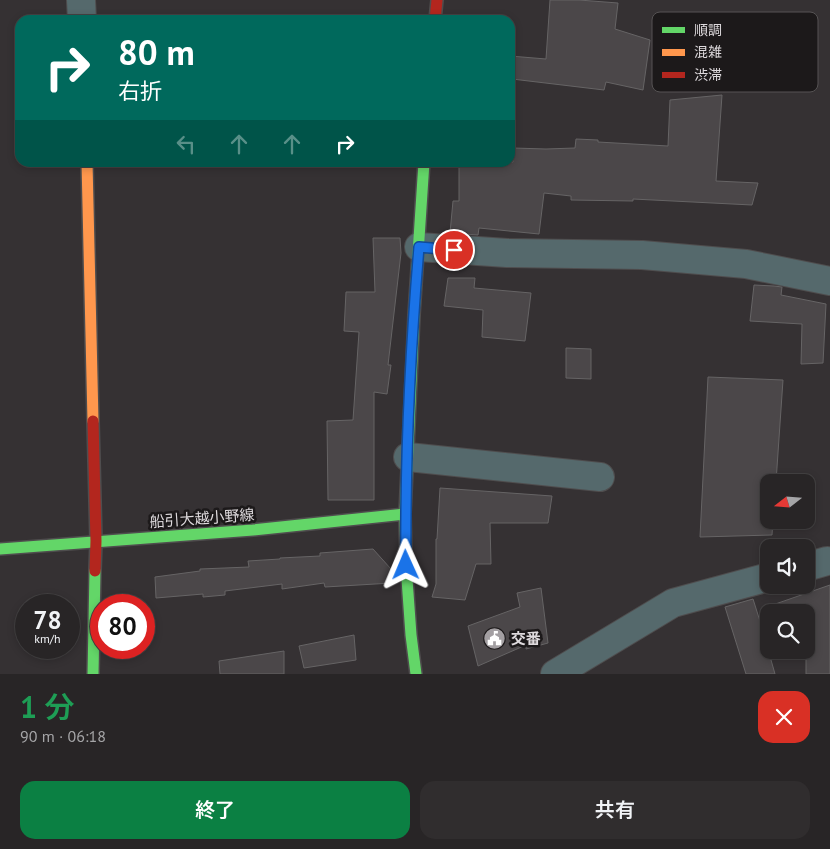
<!DOCTYPE html>
<html lang="ja">
<head>
<meta charset="utf-8">
<style>
	:root { --surface:#282526; --page:#302d2e; --text:#f1f3f6; --muted:#a5a5a7; --line:#444243; --accent:#0b8043 }
	body { margin:0; font-family:"PT Sans","Noto Sans JP",sans-serif; background:var(--page); color:var(--text); height:100vh; display:flex; flex-direction:column; font-size:19px; white-space:nowrap }
	* { box-sizing:border-box; margin:0 }
	p { font-size:16px; color:var(--muted) }
	.icon { flex:none; width:28px; height:28px; fill:none; stroke:currentColor; stroke-width:2; stroke-linecap:round; stroke-linejoin:round }
	.map { position:relative; height:674px; overflow:hidden }
	.sheet { display:flex; flex-direction:column; background:var(--surface); flex:1 }
	.sheet>* { flex:none }
	.banner { position:absolute; left:15px; top:15px; width:500px; height:152px; border-radius:15px; box-shadow:0 2px 8px #0003,0 0 0 1px var(--line); background:#00695c; color:#fff; overflow:hidden }
	.needle { width:32px; rotate:253deg }
	.buttons { position:absolute; left:760px; top:474px; display:grid; gap:10px }
	.buttons a { display:grid; place-items:center; width:55px; height:55px; border-radius:10px; background:var(--surface); box-shadow:0 2px 8px #0003,0 0 0 1px var(--line); font-size:25px }
	.speed { position:absolute; left:15px; top:594px; display:flex; gap:10px; font-size:25px; font-weight:700; text-align:center }
	.speed>* { display:grid; place-content:center; width:65px; height:65px; border-radius:50%; background:var(--surface); box-shadow:0 2px 8px #0003,0 0 0 1px var(--line); line-height:1 }
	.speed small { font-size:12px; font-weight:400 }
	.speed .limit { border:8px solid #d22; background:#fff; color:#111 }
	.pin { position:absolute; display:grid; place-items:center; width:42px; height:42px; color:#fff; margin:-21px; border:2px solid #fff; border-radius:50%; box-shadow:0 1px 5px #0007 }
	.me { position:absolute; width:55px; margin:-28px; rotate:359deg; stroke-linejoin:round; filter:drop-shadow(0 0 4px #0008) }
	.turn { display:flex; align-items:center; gap:18px; height:105px; padding:0 20px; font-size:22px }
	.turn .icon { width:65px; height:65px; stroke-width:2.5 }
	.turn b { display:block; font-size:35px; line-height:42px }
	.lanes { display:flex; align-items:center; height:48px; padding:0 20px; background:#0003; justify-content:center; gap:25px; direction:ltr }
	.lanes .off { opacity:.35 }
	.round { display:grid; place-items:center; flex:none; width:52px; height:52px; border-radius:15px; background:var(--page) }
	.head { display:flex; align-items:center; justify-content:space-between; height:85px; padding:0 20px }
	h1 { font-size:30px; font-weight:600; line-height:38px; color:#1e9e55 }
	.primary-button { display:flex; gap:10px; margin-top:auto; padding:10px 20px }
	.primary-button a { flex:1; height:58px; border-radius:15px; background:var(--accent); color:#fff; font-size:20px; font-weight:600; line-height:58px; text-align:center }
	.primary-button a+a { background:var(--page); color:var(--text) }
	.map>svg:first-child { display:block }
</style>
</head>
<body>
<div class="map">
<svg width="830" height="674" viewBox="0 0 830 674">
	<rect width="100%" height="100%" fill="#353133"/>
	<path fill="#4b4749" stroke="#666465" d="M550,0H579L618,3L615,29L650,40L643,90L606,82L604,90L512,79L510,56L546,59Z
		M722,95L716,181L758,183L752,205L633,199V201L571,200V196L544,193L539,234L479,228L478,235L450,233L453,201H459V162H513V148L546,149L575,148L576,139L598,140V142L668,146L670,100Z
		M373,238H400L401,253L388,365H391L387,394L374,392V500H328L327,421L353,420L359,332L344,331L346,292H375Z
		M448,278H475L474,288L531,293L525,341L482,337L483,310L444,306Z
		M754,285L774,286L782,287L781,295L826,304L823,363L801,364L802,324L750,321Z
		M566,348L591,349V379L566,378Z
		M708,377L783,380L776,482H769V520H773L772,535L700,537Z
		M440,488L552,496L548,523H490L491,564H476L465,600L432,597L436,584V539H437Z
		M373,549L391,569L392,583L325,587L324,583L282,589V584L225,591V595L203,597V594L156,598L155,577L200,571V569L249,567L248,561L280,559V558L320,556V553Z
		M830,585V674H806V612H762L761,609Z
		M541,588L548,643L526,649V645L478,666L468,626L520,607L517,593Z
		M753,599L759,618L775,674H746L725,607Z
		M354,635L356,660L304,668L299,646Z
		M284,651V674H220L219,661Z"/>
	<g fill="none" stroke-linecap="round" stroke-linejoin="round">
		<defs>
			<path id="street" d="M81,0L82,20
				M419,247L507,253L642,255L746,264L830,281
				M408,457L600,477
				M806,567L827,561
				M555,674L673,603L769,577"/>
			<path id="fast" d="M0,549L253,530L405,514
				M93,674L95,571
				M416,674L411,635L406,565L405,514L414,315L424,162"/>
			<path id="slow" d="M87,162L93,421"/>
			<path id="jam" d="M435,20L437,0
				M93,421L96,541L95,571"/>
		</defs>
		<use href="#street" stroke="#4f4d4e" stroke-width="30"/>
		<use href="#fast" stroke="#4f4d4e" stroke-width="14"/>
		<use href="#slow" stroke="#4f4d4e" stroke-width="14"/>
		<use href="#jam" stroke="#4f4d4e" stroke-width="14"/>
		<use href="#street" stroke="#55696c" stroke-width="28"/>
		<use href="#fast" stroke="#63d668" stroke-width="11"/>
		<use href="#slow" stroke="#ff974d" stroke-width="11"/>
		<use href="#jam" stroke="#b3261e" stroke-width="11"/>
	</g>
	<g fill="none" stroke-linecap="round" stroke-linejoin="round">
		<defs>
			<path id="route" d="M406,565C405,459 410,353 419,247L454,250"/>
		</defs>
		<use href="#route" stroke="#114b97" stroke-width="12"/>
		<use href="#route" stroke="#1a73e8" stroke-width="9"/>
	</g>
	<defs>
		<symbol id="civic-disc" viewBox="-11 -11 22 22"><circle r="9.5" fill="#a39fa2" stroke="#1c191a"/><path d="M-.6-6.5H3V-4.5H.6V-3L4-1V1h2V6H-6V1h2V-1L-.6-3ZM-1.2 2.5V6h2.4V2.5Z" fill="#fff"/></symbol>
	</defs>
	<g fill-rule="evenodd">
		<use href="#civic-disc" x="482" y="626" width="25" height="25"/>
	</g>
	<g text-anchor="middle" dominant-baseline="central" stroke-width="5" stroke-linejoin="round" paint-order="stroke">
		<g font-size="15" fill="#dedadd" stroke="#1c191a">
			<text transform="translate(202 518) rotate(-4)">船引大越小野線</text>
		</g>
		<g font-size="15" font-weight="bold" fill="#dedadd" stroke="#1c191a" text-anchor="start">
			<text x="511" y="638">交番</text>
		</g>
	</g>
	<rect x="652" y="12" width="166" height="80" rx="8" fill="#1c191a" stroke="#565354" stroke-width="1"/>
	<rect x="662" y="27" width="23" height="6" fill="#63d668"/>
	<rect x="662" y="49" width="23" height="7" fill="#ff974d"/>
	<rect x="662" y="72" width="23" height="6" fill="#b3261e"/>
	<g font-size="14" fill="#dedadd">
		<text x="694" y="35">順調</text>
		<text x="694" y="57">混雑</text>
		<text x="694" y="80">渋滞</text>
	</g>
</svg>
<div class="buttons">
<a><svg class="needle" viewBox="-14 -14 28 28"><path d="M0-13l5 13h-10z" fill="#e53935"/><path d="M0 13l5-13h-10z" fill="#a5a5a7"/></svg></a>
<a><svg class="icon" aria-label="sound" viewBox="0 0 24 24"><path d="M4 9h4l5-4v14l-5-4H4zM17 9q2 3 0 6"/></svg></a>
<a><svg class="icon" aria-label="search" viewBox="0 0 24 24"><circle cx="10" cy="10" r="6"/><path d="M15 15l6 6"/></svg></a>
</div>
<div class="speed"><div>78<small>km/h</small></div><div class="limit">80</div></div>
<div class="pin" style="left:454px;top:250px;background:#d93025"><svg class="icon" aria-label="arrive" viewBox="0 0 24 24"><path d="M6 21V4h12l-3 4 3 4H6"/></svg></div>
<svg class="me" style="left:406px;top:565px" viewBox="-20 -20 40 40"><path d="M0-17L14 15 0 8-14 15z" fill="#1a73e8" stroke="#fff" stroke-width="4"/></svg>
<div class="banner">
<div class="turn"><svg class="icon" aria-label="right" viewBox="0 0 24 24"><path d="M7 20v-9h11M14 6l5 5-5 5"/></svg><div><b>80 m</b>右折</div></div>
<div class="lanes"><svg class="icon off" aria-label="left" viewBox="0 0 24 24"><path d="M17 20v-9H6M10 6l-5 5 5 5"/></svg><svg class="icon off" aria-label="ahead" viewBox="0 0 24 24"><path d="M12 20V5M6 11l6-6 6 6"/></svg><svg class="icon off" aria-label="ahead" viewBox="0 0 24 24"><path d="M12 20V5M6 11l6-6 6 6"/></svg><svg class="icon" aria-label="right" viewBox="0 0 24 24"><path d="M7 20v-9h11M14 6l5 5-5 5"/></svg></div>
</div>
</div>
<section class="sheet">
<div class="head"><div><h1>1 分</h1><p>90 m · 06:18</p></div><a class="round" style="background:#d93025;color:#fff"><svg class="icon" aria-label="close" viewBox="0 0 24 24"><path d="M6 6l12 12M18 6L6 18"/></svg></a></div>
<div class="primary-button"><a>終了</a><a>共有</a></div>
</section>
</body>
</html>
